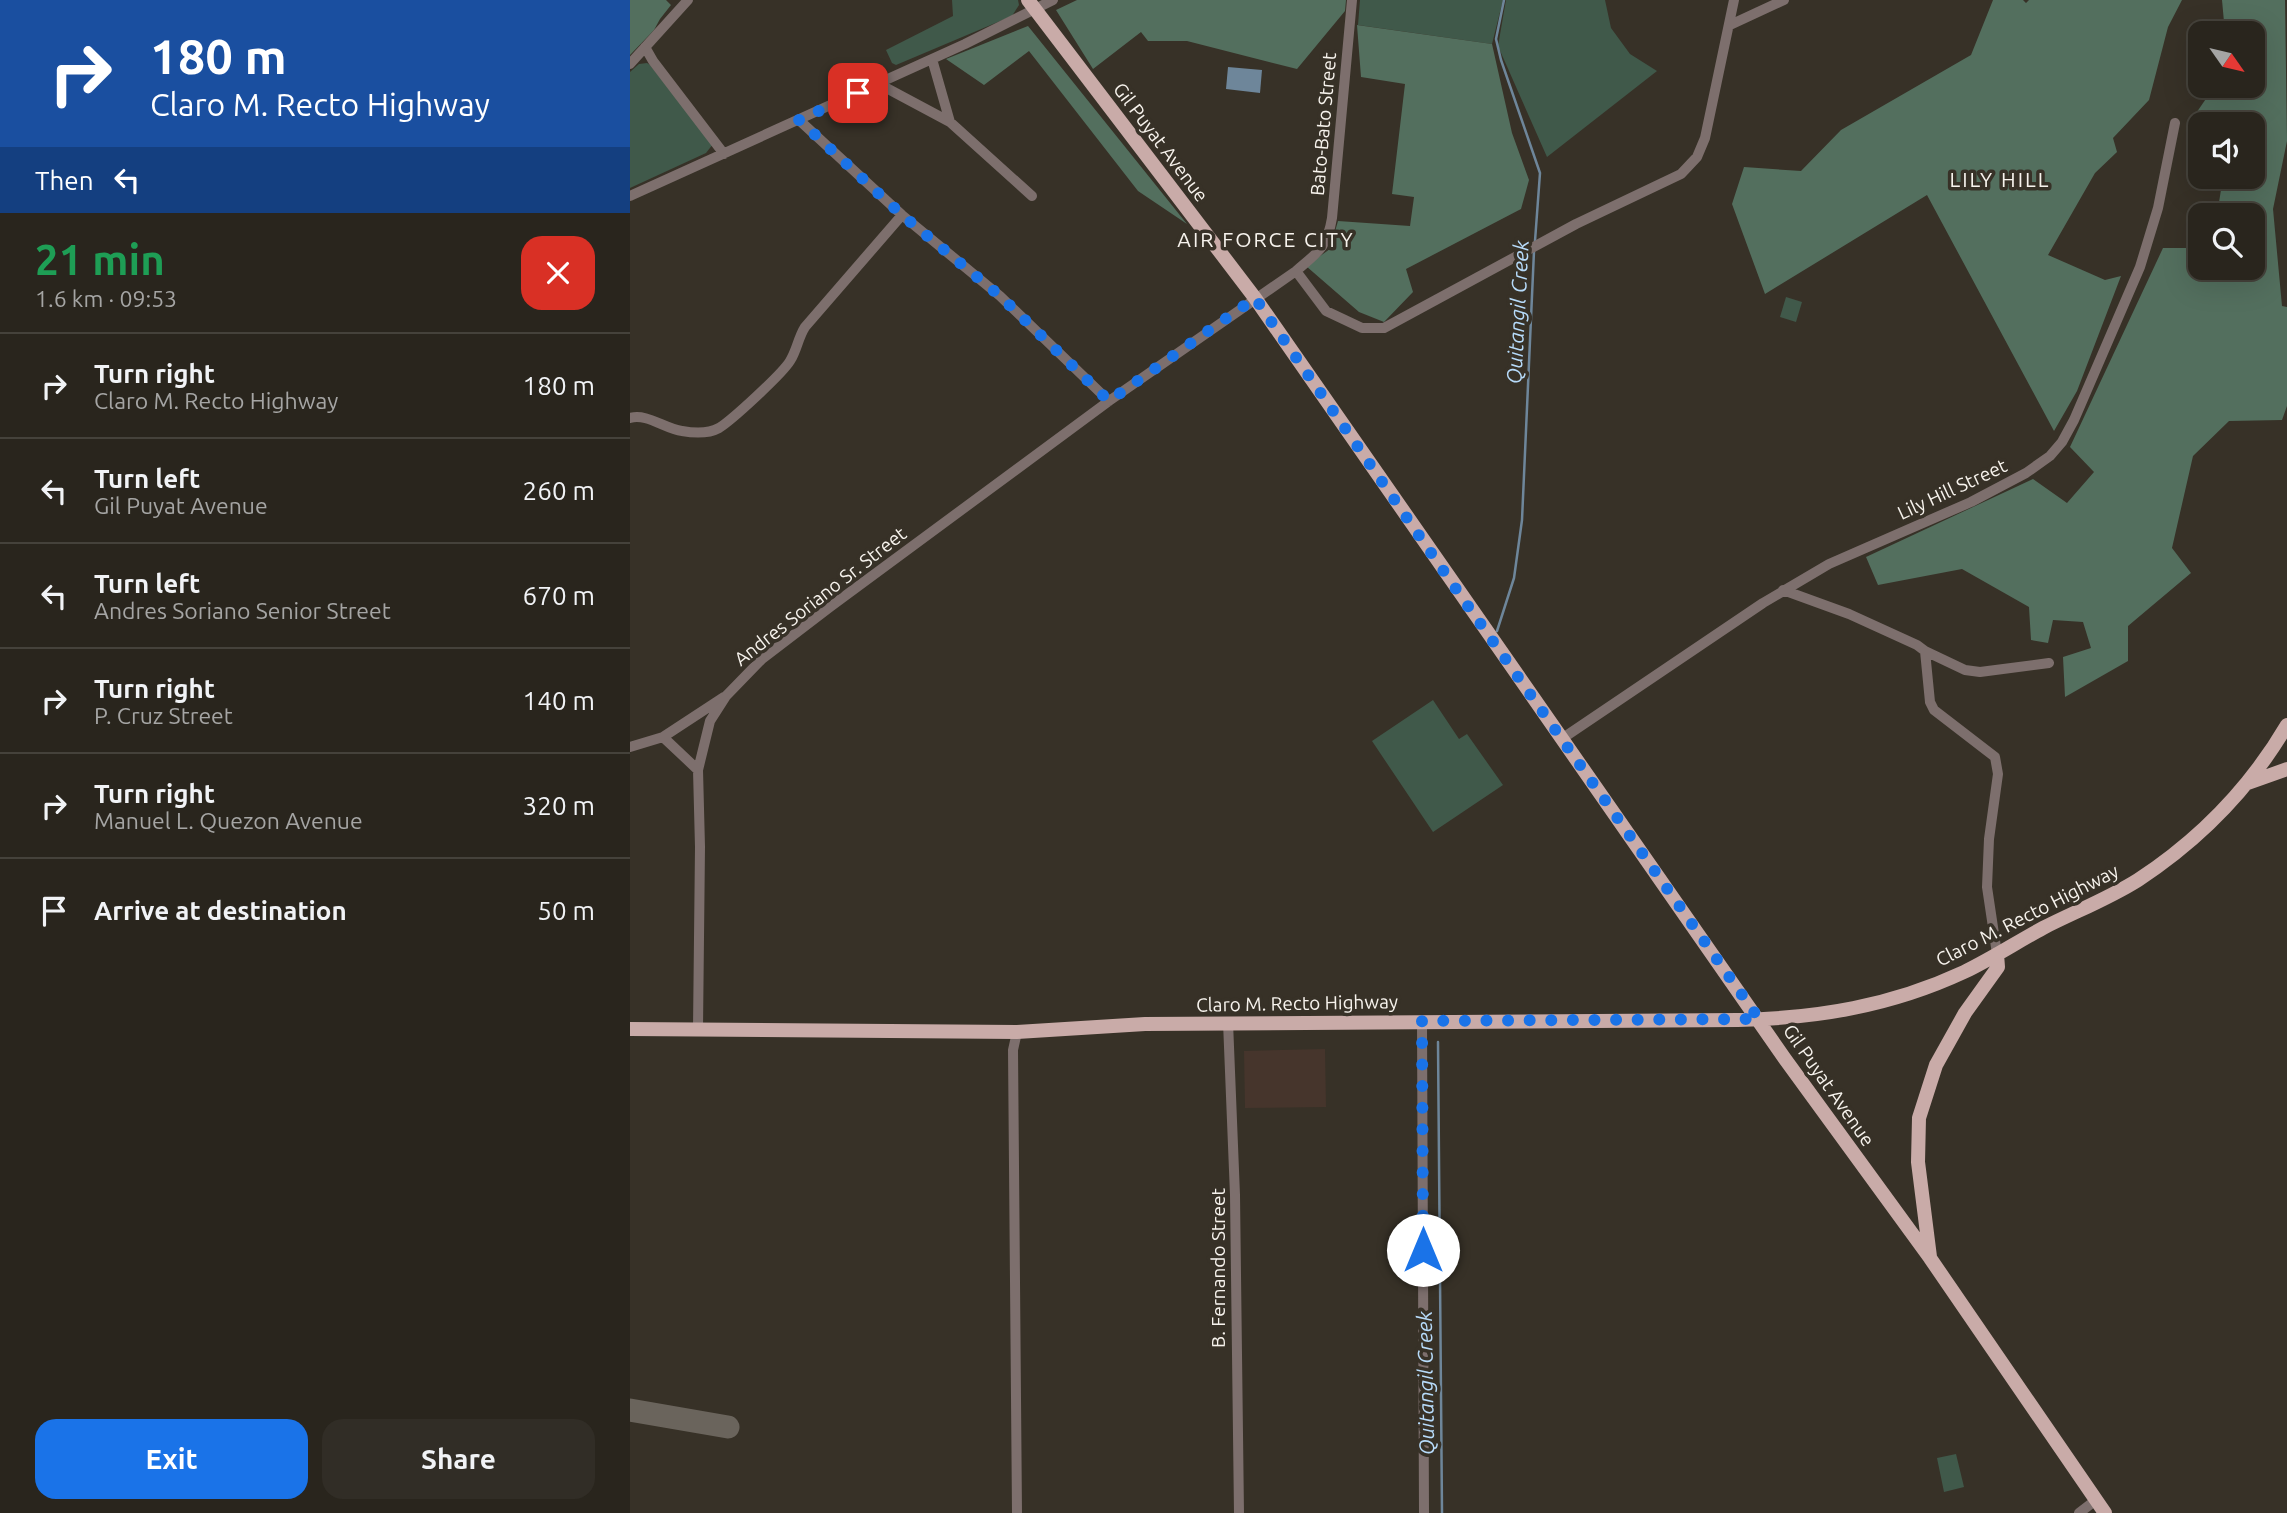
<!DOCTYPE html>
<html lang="en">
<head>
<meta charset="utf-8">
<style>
	:root { --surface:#29251d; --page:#312d26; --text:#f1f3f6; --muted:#a5a5a4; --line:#45423b; --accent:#1a73e8 }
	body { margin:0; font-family:Ubuntu,sans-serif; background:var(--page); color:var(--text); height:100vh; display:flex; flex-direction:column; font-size:26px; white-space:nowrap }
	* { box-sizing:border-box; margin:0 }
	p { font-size:23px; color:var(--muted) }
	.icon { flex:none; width:38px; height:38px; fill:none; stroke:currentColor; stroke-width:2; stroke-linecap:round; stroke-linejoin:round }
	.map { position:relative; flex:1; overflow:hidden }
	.drawer { display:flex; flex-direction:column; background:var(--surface); width:630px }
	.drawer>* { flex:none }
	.guide { background:#1a4fa0; color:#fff; overflow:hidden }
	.needle { width:46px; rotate:124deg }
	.controls { position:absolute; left:1558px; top:21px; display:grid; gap:14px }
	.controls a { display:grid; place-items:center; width:77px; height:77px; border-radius:14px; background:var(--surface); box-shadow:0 7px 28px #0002,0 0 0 2px var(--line); font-size:35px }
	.pin { position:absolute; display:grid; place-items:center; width:60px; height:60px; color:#fff; margin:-30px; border-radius:14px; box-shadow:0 4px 10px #0006 }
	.me { position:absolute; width:77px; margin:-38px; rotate:0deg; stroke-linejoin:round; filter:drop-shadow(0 0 5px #0008) }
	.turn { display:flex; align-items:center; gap:24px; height:147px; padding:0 35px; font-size:32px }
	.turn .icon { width:91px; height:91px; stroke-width:2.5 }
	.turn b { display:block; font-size:49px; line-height:60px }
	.then { display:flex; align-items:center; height:66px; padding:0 35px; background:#0003; gap:14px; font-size:26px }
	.round { display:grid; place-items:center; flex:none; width:74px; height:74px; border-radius:21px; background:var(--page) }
	.headline { display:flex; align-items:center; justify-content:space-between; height:119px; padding:0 35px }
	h1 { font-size:42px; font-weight:600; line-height:52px; color:#1e9e55 }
	.action { display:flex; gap:14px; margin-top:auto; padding:14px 35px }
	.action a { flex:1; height:80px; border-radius:21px; background:var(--accent); color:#fff; font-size:28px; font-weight:600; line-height:80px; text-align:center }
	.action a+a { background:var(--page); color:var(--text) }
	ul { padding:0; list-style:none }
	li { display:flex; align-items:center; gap:21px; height:105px; padding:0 35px; border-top:2px solid var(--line) }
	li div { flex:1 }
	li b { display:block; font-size:26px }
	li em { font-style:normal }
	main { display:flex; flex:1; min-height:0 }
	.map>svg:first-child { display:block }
</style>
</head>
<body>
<main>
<section class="drawer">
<div class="guide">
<div class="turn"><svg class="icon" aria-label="right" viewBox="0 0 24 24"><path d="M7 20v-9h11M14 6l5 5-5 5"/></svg><div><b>180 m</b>Claro M. Recto Highway</div></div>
<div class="then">Then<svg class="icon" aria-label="left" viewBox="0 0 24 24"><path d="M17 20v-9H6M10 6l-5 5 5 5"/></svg></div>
</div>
<div class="headline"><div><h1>21 min</h1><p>1.6 km · 09:53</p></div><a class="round" style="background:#d93025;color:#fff"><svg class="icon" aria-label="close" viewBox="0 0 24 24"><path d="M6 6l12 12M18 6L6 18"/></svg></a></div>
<ul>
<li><svg class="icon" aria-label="right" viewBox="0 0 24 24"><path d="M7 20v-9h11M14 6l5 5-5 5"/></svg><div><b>Turn right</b><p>Claro M. Recto Highway</p></div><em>180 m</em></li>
<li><svg class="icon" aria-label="left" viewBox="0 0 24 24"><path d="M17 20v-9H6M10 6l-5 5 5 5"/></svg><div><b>Turn left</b><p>Gil Puyat Avenue</p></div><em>260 m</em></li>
<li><svg class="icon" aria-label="left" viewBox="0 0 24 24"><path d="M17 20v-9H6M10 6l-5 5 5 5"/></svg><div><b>Turn left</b><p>Andres Soriano Senior Street</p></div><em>670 m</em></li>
<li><svg class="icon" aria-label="right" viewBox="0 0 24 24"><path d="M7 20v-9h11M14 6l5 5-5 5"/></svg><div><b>Turn right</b><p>P. Cruz Street</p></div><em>140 m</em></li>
<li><svg class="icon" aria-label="right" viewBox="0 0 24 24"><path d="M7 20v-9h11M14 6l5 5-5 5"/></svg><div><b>Turn right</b><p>Manuel L. Quezon Avenue</p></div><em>320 m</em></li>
<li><svg class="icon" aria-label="arrive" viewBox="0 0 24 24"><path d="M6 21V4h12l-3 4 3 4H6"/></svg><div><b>Arrive at destination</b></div><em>50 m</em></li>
</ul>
<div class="action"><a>Exit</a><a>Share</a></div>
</section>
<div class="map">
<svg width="1657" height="1513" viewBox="0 0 1657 1513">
	<rect width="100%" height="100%" fill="#373127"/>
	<path fill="#46352c" d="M695,1049L696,1107L615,1108L614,1051Z"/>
	<path fill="#40594a" d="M322,0H388L389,5L382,16L266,65L262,63L256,50L323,16Z
		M730,0H873L862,44L728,25Z
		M876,0H975L981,28L1000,54L1027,71L917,157L868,46Z
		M17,63L20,65L83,144L76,153L0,188V72L9,64Z
		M1156,297L1172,302L1166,322L1150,317Z
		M803,700L829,739L837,734L873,785L803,832L742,741Z
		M1326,1454L1334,1487L1314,1492L1307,1458Z"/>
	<path fill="#536f5e" d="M0,0H36L41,5L30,19L24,30L0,55Z
		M447,0H716L715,11L667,69L557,41H518L511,32L463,69L426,10Z
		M1363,0H1393L1396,3L1399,0H1552L1538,27L1519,100L1483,138L1487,152L1465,173L1418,255L1475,280L1491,276L1447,391L1424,431L1297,195L1135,294L1102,204L1114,167L1171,171L1211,130L1341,55Z
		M1592,0H1655L1657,141L1643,209L1652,306L1657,307V406L1652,420L1599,421L1563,456L1542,548L1561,573L1498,626V661L1435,697L1433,657L1461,648L1453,622L1423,620L1418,643L1401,640L1399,607L1332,569L1248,585L1236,557L1403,479L1437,503L1464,472L1440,447L1533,248H1570V268H1622V215H1587L1593,177H1622V124H1570V142H1556L1560,122L1582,90L1581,86H1622V33H1595Z
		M727,25L862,44L882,133L899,180L891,209L776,269L783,292L754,322L729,312L676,266L700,249L708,221L780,226L784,197L762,194L775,84L731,77Z
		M398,26L557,224L508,191L399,51L354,85L316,59Z"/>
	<path fill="#6e869a" d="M598,67L632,70L630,93L596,89Z"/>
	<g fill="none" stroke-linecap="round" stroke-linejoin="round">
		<path stroke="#6e869a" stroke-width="2.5" d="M874,0L866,39L871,60L910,173L905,241
			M867,631L884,578L892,520L904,251
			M808,1042L812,1513"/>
		<path stroke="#6a645c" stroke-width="23" d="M0,1410L98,1427"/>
		<path stroke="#7d6f6d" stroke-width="10" d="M1100,25L1154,0
			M15,47L23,61L94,154
			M302,59L320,122
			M0,64L58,0
			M247,83L320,122L402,196
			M169,120L272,215L370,296L479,401
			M0,196L335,44L423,0
			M666,271L696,311L732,328H754L946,224L1051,174L1067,157L1075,138L1104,0
			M0,418C17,413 35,429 52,431C63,433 78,434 89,428C102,420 152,374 160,361C167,350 168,338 175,327L272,215
			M1153,590L1219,614L1287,645L1295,651L1300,702L1304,710L1365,757L1368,774L1359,839L1357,887L1367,954
			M1295,651L1335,670L1350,672L1419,663
			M33,737L68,770
			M933,738L1133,603L1199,564L1341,502L1396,473L1420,456L1432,442L1444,420L1510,267L1528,208L1545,123
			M0,747L33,737L94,697
			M792,1021L794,1513
			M598,1022L605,1195L609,1513
			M68,1028L70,847L68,770L80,721L96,696L132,659L200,607L479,401L666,271C688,252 697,248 702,218L722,0
			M387,1032L383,1050L387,1513
			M1449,1513L1466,1500"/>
		<path stroke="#c9aba8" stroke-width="14" d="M398,0L625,298L1155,1059L1300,1258L1475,1513
			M1618,783L1657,769
			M0,1029L387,1032L515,1024L1108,1020C1188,1018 1261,1006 1334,972C1361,959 1387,942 1413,928C1444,912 1478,899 1508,880C1569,840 1620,788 1657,725
			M1300,1257L1288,1162L1289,1118L1306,1065L1335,1013L1368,967L1367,954"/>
	</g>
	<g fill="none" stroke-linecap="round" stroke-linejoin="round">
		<path stroke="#1a73e8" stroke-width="12" stroke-dasharray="0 21.6" d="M228,93L169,120L272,215L370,296L479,401L625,298L826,589L1129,1019L792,1021L793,1250"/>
	</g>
	<g text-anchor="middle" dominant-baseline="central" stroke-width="7" stroke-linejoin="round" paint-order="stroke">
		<g font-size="19" fill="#f7f3ed" stroke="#373127">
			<text transform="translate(693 124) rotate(-85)">Bato-Bato Street</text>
			<text transform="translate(531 142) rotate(53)">Gil Puyat Avenue</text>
			<text transform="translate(1322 489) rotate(-25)">Lily Hill Street</text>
			<text transform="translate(190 596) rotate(-38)">Andres Soriano Sr. Street</text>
			<text transform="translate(1397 915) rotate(-27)">Claro M. Recto Highway</text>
			<text transform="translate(667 1003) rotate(-1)">Claro M. Recto Highway</text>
			<text transform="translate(1199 1085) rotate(55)">Gil Puyat Avenue</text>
			<text transform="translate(588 1268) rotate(-90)">B. Fernando Street</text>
		</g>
		<g font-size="21" letter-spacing="2" fill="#f7f3ed" stroke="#373127">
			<text x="1370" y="179">LILY HILL</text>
			<text x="636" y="239">AIR FORCE CITY</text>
		</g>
		<g font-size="21" font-style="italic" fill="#b7dbfa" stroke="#373127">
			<text transform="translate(887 312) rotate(-87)">Quitangil Creek</text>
			<text transform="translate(795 1383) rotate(-91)">Quitangil Creek</text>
		</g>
	</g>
</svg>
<div class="controls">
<a><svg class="needle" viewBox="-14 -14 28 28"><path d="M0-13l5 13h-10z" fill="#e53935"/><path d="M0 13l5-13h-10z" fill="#a5a5a4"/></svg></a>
<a><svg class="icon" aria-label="sound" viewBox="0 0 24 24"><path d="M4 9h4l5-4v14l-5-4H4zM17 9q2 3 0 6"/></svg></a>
<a><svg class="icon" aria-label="search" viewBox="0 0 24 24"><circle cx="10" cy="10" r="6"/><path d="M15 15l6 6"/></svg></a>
</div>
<div class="pin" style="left:228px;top:93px;background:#d93025"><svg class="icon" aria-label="arrive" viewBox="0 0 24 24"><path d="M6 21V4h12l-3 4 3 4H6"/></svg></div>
<svg class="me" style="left:793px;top:1250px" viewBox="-20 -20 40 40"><circle r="19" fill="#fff"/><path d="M0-13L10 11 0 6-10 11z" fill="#1a73e8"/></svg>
</div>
</main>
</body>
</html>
